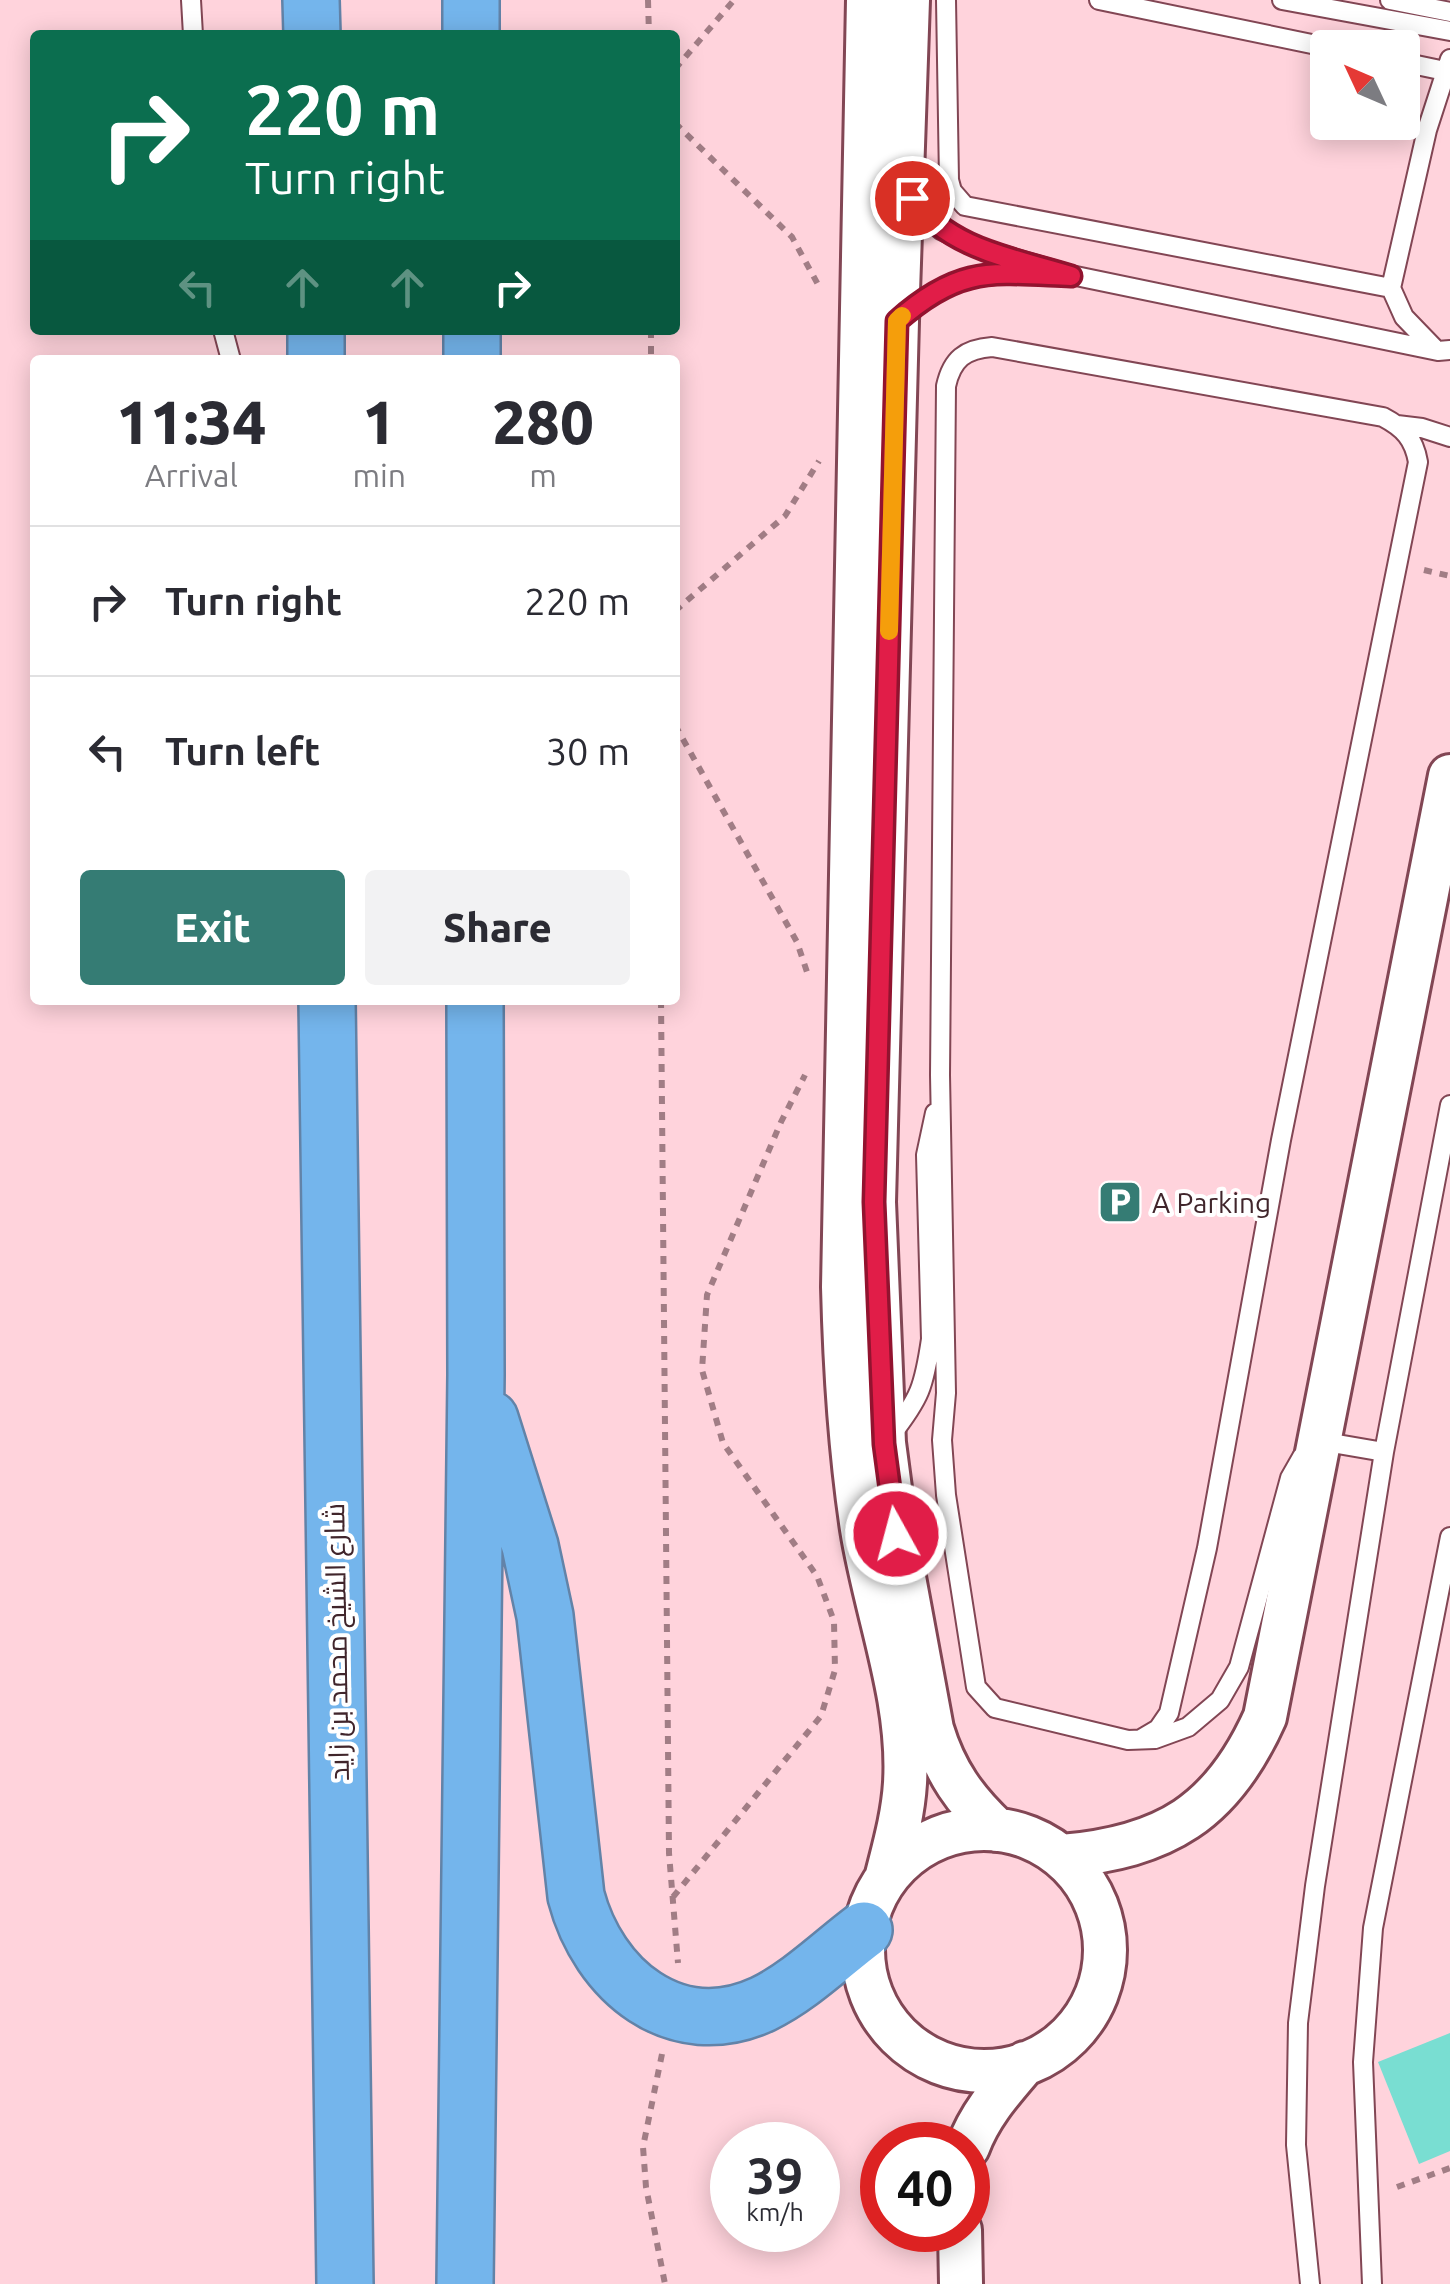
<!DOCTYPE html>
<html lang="en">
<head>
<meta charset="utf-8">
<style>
	:root { --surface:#fff; --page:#f2f2f3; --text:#2b2b33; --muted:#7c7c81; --line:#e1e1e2; --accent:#357c74 }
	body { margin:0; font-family:Ubuntu,Cairo,sans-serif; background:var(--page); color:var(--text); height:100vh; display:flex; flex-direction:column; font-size:38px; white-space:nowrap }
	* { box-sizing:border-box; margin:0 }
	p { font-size:32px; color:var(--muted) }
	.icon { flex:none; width:55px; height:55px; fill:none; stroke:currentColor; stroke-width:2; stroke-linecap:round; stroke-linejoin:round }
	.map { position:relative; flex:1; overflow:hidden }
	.drawer { position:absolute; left:30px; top:355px; width:650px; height:650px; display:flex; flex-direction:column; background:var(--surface); border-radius:10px; box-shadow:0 5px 25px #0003 }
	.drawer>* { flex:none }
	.hud { position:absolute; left:30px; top:30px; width:650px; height:305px; border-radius:10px; box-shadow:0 5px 25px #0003; background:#0b6e4f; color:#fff; overflow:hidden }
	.needle { width:65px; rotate:314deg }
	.fabs { position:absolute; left:1310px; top:30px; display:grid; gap:20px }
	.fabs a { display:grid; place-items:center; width:110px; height:110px; border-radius:10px; background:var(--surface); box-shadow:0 5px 25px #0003; font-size:50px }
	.speed { position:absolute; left:710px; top:2122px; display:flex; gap:20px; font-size:50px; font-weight:700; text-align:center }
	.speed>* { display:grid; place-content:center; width:130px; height:130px; border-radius:50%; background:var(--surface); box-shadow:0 5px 25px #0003; line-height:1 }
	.speed small { font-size:25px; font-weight:400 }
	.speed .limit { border:15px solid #d22; background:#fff; color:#111 }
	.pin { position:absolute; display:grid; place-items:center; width:85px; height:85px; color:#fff; margin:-42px; border:5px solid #fff; border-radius:50%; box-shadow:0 2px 10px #0007 }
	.me { position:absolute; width:110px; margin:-55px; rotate:353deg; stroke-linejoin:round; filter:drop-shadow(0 0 8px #0008) }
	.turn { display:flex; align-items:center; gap:35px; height:210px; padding:0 50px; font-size:45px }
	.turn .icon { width:130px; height:130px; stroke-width:2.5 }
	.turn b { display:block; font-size:70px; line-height:85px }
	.lanes { display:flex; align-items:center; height:95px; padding:0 50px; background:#0003; justify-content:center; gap:50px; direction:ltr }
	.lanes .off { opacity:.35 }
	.eta { display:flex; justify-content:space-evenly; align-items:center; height:170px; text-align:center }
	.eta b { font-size:60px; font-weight:800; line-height:70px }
	.action { display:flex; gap:20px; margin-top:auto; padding:20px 50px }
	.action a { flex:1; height:115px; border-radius:10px; background:var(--accent); color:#fff; font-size:40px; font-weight:800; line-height:115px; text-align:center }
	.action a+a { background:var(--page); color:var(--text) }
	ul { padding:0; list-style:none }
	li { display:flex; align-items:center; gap:30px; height:150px; padding:0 50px; border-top:2px solid var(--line) }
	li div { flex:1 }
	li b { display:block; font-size:38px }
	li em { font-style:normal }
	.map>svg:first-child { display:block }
</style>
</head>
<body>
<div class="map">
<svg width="1450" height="2284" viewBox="0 0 1450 2284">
	<rect width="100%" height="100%" fill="#ffd3dc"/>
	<path fill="#79ded2" d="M1450,2033V2151L1419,2164L1378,2062Z"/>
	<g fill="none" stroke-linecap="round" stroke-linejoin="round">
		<defs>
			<path id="service" d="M191,0L193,35
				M946,0L949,180L952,191L965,206L1391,288L1427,130L1450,59
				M1099,0L1331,48
				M1282,0L1450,31
				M1390,0L1450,12
				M1402,62L1445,71
				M909,193L925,216L941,230L979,248L1071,275L1438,351L1450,350
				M1391,288L1404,317L1433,347
				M904,315C952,273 984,273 1046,275
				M223,330L231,360
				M1397,425L1422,428L1450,437
				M891,1435C920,1398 924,1387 931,1339L926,1155L935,1113
				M1141,1739L1158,1729L1169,1713L1207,1548L1281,1140L1418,462C1414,439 1404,428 1383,417L992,347C965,349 952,359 946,386L940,1075L946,1393L942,1440L946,1495L976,1687L995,1708L1128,1740L1155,1739L1188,1727L1220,1700L1239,1667L1290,1478L1302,1457L1320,1441L1384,1452
				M1310,2284L1296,2145L1298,2023L1315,1886L1384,1452L1450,1105
				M1372,2284L1363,2062L1373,1928L1450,1537"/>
			<path id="tertiary" d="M868,0L843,1287C845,1367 850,1449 862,1529C875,1612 910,1697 905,1783C903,1816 894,1847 886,1879
				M908,0L897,321L874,1202L884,1443L896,1534L932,1729C945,1772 965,1800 997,1830
				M863 1950a121 121 0 1 1 242 0a121 121 0 1 1-242 0Z
				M1062,1856C1165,1847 1222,1813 1265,1717L1450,776
				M968,2147C980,2114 1002,2090 1025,2063
				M960,2230L961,2284"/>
			<path id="motorway" d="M311,0L312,35
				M471,0V35
				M316,330V360
				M472,330V360
				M327,1000L345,2284
				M490,1419L530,1546L545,1616L576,1896C598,1980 675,2045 763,2004C800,1986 832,1954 864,1930
				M465,2284L476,1375L475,1000"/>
		</defs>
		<use href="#service" stroke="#824654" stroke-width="22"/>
		<use href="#tertiary" stroke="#824654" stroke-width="48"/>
		<use href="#motorway" stroke="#6283a8" stroke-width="60"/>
		<path stroke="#a17d85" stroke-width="6" stroke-dasharray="8 8" stroke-linecap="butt" d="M648,0L649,35
			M675,69L734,0
			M675,123L792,237L821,290
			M651,330V360
			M1424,570L1450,576
			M675,611L785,516L819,461
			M675,725L797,942L808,975
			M661,1000L669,1853L678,1963
			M673,1897L821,1716L835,1670L834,1621L817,1576L723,1443L702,1370L707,1295L781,1122L805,1075
			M662,2054L643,2147L646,2187L665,2284
			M1397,2187L1450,2168"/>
		<use href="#service" stroke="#fff" stroke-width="18"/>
		<use href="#tertiary" stroke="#fff" stroke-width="42"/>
		<use href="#motorway" stroke="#74b5ec" stroke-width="55"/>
	</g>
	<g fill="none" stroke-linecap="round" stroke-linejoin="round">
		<defs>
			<path id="route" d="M896,1534L884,1444L874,1202L897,321C960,265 992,273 1071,276C1013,258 950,250 912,198"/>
		</defs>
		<use href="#route" stroke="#92132f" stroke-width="25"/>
		<use href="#route" stroke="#e11d48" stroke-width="18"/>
		<path stroke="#f59e0b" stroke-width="18" d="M889,631L897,321L902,316"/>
	</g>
	<defs>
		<symbol id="parking-square" viewBox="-11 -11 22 22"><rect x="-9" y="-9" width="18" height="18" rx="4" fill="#357c74" stroke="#fff"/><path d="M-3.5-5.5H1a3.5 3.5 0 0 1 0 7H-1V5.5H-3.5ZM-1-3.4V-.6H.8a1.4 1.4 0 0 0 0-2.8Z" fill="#fff"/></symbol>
	</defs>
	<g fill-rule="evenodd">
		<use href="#parking-square" x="1095" y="1177" width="50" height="50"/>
	</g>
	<g text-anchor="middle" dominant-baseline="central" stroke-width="8" stroke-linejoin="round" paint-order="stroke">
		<g font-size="28" fill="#40252b" stroke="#fff" text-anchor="start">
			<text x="1152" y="1202">A Parking</text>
		</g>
		<g font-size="28" fill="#40252b" stroke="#fff">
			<text transform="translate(336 1642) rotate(-91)">شارع الشيخ محمد بن زايد</text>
		</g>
	</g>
</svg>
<div class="fabs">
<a><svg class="needle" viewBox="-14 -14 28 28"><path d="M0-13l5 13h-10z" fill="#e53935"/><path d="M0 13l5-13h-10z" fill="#7c7c81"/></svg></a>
</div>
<div class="speed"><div>39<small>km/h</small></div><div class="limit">40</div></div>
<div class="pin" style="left:912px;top:198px;background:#d93025"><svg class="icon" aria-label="arrive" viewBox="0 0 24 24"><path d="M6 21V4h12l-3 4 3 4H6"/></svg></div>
<svg class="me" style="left:896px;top:1534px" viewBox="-20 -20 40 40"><circle r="17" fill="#e11d48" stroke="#fff" stroke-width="3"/><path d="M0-11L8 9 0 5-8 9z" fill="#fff"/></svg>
<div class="hud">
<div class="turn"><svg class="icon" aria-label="right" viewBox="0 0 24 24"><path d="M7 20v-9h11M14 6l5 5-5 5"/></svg><div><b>220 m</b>Turn right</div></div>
<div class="lanes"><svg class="icon off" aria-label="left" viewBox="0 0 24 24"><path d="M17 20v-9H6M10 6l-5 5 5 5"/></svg><svg class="icon off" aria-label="ahead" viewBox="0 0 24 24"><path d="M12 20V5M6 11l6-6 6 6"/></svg><svg class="icon off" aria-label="ahead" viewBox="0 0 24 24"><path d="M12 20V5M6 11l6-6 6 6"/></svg><svg class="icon" aria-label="right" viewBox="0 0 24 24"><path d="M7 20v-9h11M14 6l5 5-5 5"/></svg></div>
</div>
<section class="drawer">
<div class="eta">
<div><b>11:34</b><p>Arrival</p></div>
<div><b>1</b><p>min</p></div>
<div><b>280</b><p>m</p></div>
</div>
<ul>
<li><svg class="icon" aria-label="right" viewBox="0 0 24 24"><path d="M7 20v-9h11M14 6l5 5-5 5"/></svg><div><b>Turn right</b></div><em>220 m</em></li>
<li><svg class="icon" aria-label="left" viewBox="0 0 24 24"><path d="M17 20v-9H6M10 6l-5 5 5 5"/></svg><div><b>Turn left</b></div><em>30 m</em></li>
</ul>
<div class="action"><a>Exit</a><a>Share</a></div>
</section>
</div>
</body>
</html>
